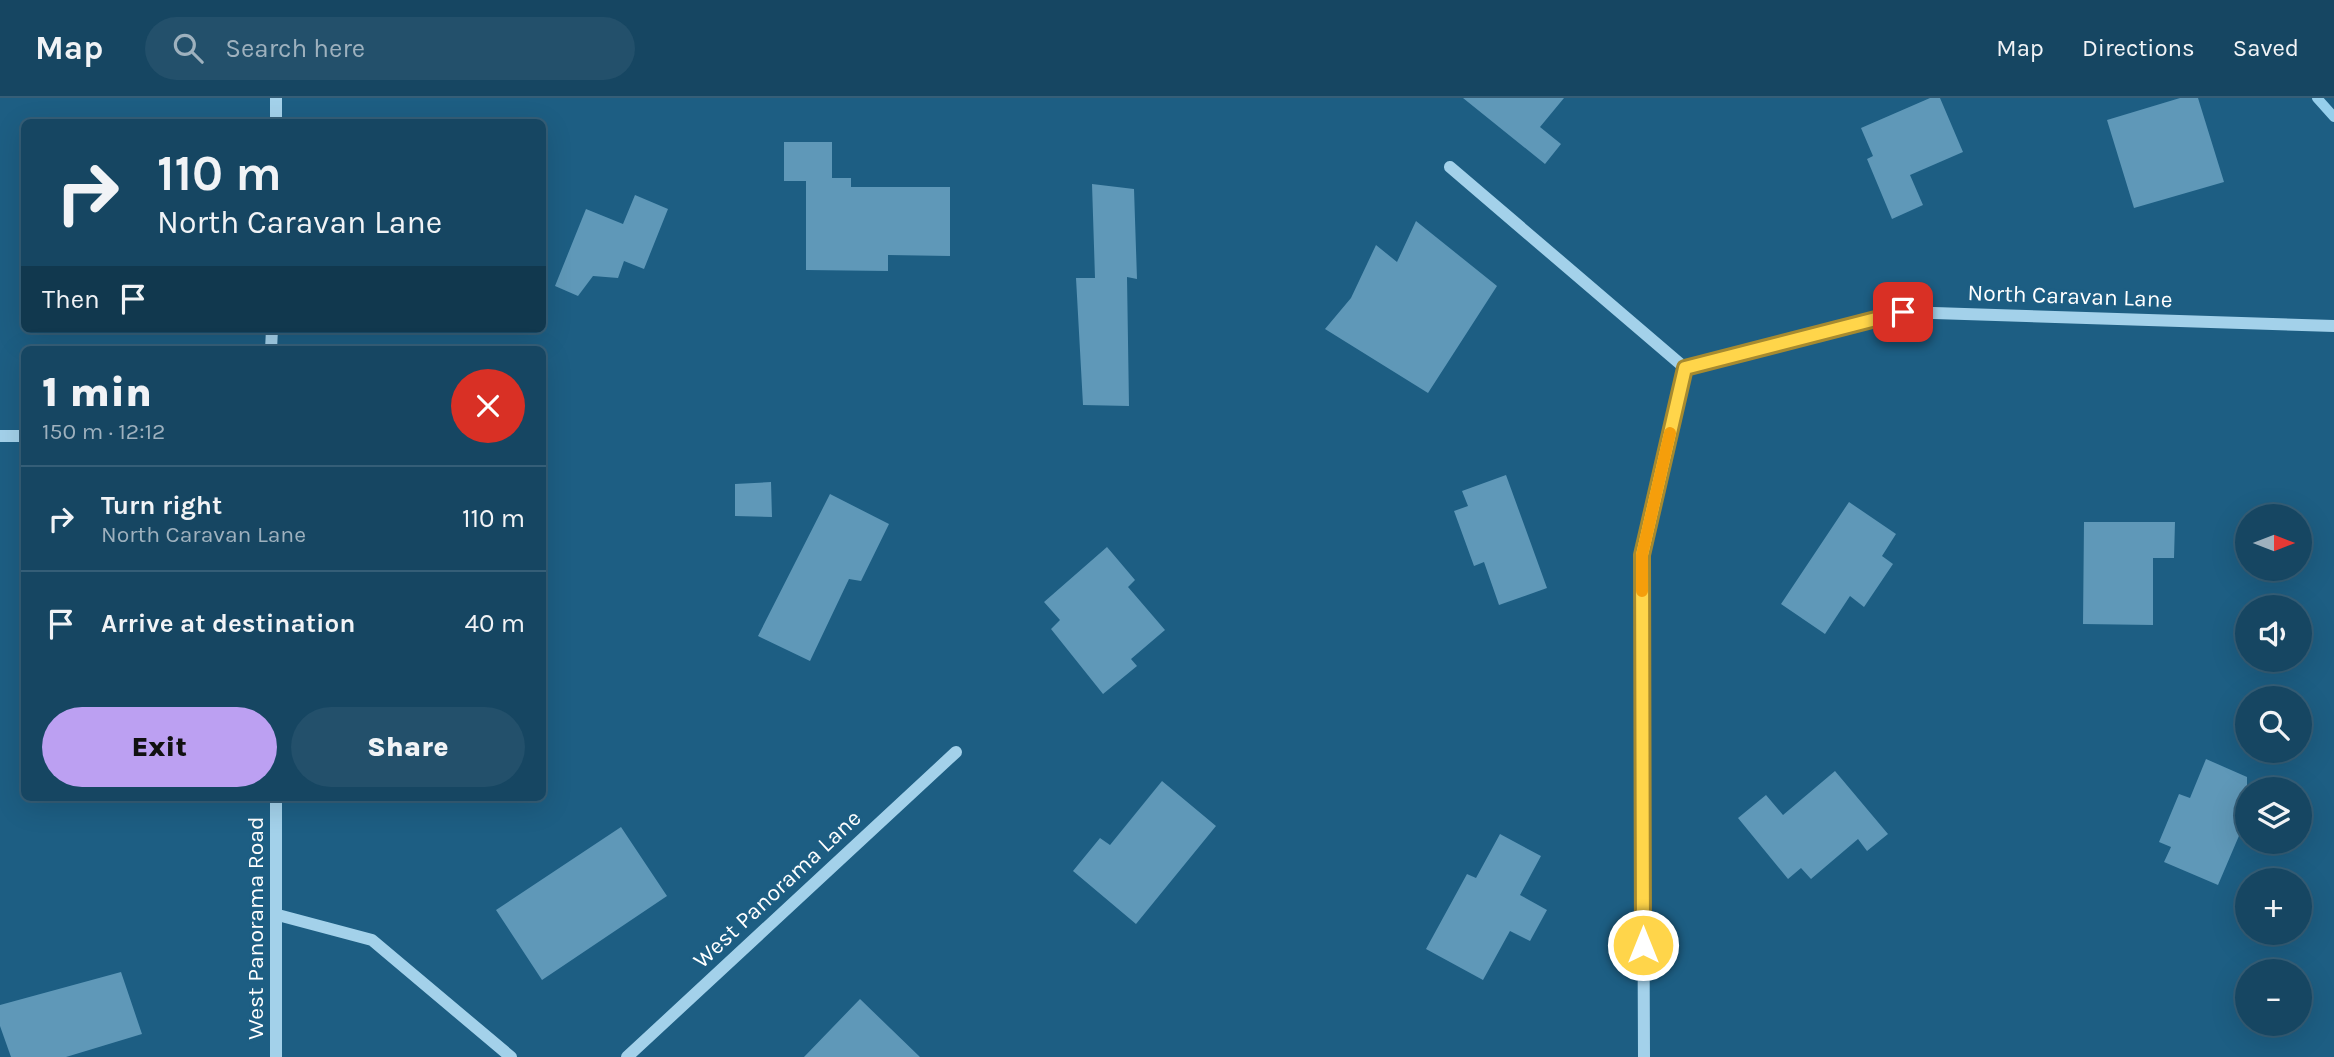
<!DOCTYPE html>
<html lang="en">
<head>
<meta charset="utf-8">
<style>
	:root { --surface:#164662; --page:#23506b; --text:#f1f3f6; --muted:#9eb1be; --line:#355e77; --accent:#bca0f2 }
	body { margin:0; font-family:Karla,sans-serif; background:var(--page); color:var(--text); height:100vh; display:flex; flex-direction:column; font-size:26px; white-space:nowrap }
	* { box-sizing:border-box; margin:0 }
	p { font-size:23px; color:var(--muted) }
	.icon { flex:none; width:38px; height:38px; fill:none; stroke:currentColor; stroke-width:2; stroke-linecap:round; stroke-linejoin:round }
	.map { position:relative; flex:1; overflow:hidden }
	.sheet { position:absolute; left:21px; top:248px; width:525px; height:455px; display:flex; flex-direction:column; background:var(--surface); border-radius:10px; box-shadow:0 7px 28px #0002,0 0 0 2px var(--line) }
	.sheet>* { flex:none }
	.top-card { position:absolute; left:21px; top:21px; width:525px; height:214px; border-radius:10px; box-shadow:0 7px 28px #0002,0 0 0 2px var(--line); background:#164662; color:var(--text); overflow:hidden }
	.needle { width:46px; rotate:90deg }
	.controls { position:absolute; left:2235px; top:406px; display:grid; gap:14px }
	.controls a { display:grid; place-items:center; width:77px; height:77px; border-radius:50%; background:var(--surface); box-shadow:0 7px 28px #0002,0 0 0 2px var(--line); font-size:35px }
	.pin { position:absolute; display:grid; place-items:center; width:60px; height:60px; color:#fff; margin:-30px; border-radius:14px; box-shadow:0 4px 10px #0006 }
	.me { position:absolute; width:77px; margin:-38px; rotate:0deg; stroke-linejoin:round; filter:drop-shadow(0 0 5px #0008) }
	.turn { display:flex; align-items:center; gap:24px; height:147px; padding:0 21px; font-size:32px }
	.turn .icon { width:91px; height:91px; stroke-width:2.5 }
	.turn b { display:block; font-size:49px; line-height:60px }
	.then { display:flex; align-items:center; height:66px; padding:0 21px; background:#0003; gap:14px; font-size:26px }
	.round { display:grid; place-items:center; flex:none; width:74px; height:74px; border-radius:37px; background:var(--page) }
	.head { display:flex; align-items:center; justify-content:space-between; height:119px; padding:0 21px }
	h1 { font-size:42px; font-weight:800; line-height:52px }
	.action { display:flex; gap:14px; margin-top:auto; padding:14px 21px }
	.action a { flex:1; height:80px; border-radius:42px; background:var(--accent); color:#111; font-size:28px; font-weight:800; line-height:80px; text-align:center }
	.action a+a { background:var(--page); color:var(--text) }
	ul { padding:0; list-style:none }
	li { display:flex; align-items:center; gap:21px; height:105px; padding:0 21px; border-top:2px solid var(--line) }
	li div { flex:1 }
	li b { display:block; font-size:26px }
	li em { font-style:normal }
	header { display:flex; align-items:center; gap:42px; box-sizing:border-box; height:98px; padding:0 35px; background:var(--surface); border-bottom:2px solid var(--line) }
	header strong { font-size:33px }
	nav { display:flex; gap:38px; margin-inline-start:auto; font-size:24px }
	.search { width:490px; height:63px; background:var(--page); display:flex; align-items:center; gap:18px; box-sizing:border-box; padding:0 24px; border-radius:38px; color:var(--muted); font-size:26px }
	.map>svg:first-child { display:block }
</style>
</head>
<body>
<header>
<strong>Map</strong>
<div class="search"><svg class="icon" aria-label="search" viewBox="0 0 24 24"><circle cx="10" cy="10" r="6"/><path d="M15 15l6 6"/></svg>Search here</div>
<nav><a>Map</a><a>Directions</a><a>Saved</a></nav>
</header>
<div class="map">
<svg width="2334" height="959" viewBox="0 0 2334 959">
	<rect width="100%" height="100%" fill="#1d5e83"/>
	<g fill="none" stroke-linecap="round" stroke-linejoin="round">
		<path stroke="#96cfec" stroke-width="10" d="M2317,0L2334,19"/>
	</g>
	<path fill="#5f98b8" d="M1463,0H1564L1540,29L1561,46L1545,66Z
		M1930,0H1940L1963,54L1910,77L1923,107L1892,121L1867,61L1873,58L1861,30Z
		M2180,0H2198L2224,84L2134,110L2107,22Z
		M784,44H832V80H851V89H950V158L888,157V173L806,172V83H784Z
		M1092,86L1134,91L1137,181L1127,179L1129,308L1083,307L1076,180H1095Z
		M635,97L668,111L644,171L624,163L618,180L593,178L578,198L555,188L586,111L623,126Z
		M1416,123L1497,188L1428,295L1325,231L1351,200L1376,147L1397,164Z
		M1506,377L1547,490L1499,507L1484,464L1474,468L1454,413L1468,408L1462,393Z
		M771,384L772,419L735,418V386Z
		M830,396L889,426L861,483L849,481L810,563L758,538Z
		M1849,404L1896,436L1882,458L1893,466L1864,509L1850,498L1825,536L1781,506Z
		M2084,424H2175L2174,460H2153V527L2083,526Z
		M1107,449L1135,482L1128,489L1165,532L1131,561L1137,568L1103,596L1051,531L1060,522L1044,504Z
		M2206,661L2247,679V719L2218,787L2164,764L2171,749L2159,744L2179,696L2190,700Z
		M1835,673L1888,736L1867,753L1858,741L1811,781L1801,770L1788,781L1738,720L1766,697L1783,717Z
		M1162,683L1216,728L1136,826L1073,773L1100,740L1110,747Z
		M621,729L667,798L542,882L496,812Z
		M1500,736L1541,758L1520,797L1547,812L1530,843L1510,833L1483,882L1426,851L1467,776L1476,780Z
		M121,874L142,936L66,959H11L0,928V907Z
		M860,901L920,959H804Z"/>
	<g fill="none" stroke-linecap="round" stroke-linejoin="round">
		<path stroke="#a3d1ea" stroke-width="12" d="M276,24V0
			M1450,69L1685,270
			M271,252L272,231
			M1685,270L1903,214L2334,228
			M0,338H24
			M276,700V959
			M278,817L372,842L511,959
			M627,959L956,654
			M1644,959L1642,457L1685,270"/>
	</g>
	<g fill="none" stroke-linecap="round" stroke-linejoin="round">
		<defs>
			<path id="route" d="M1643,847L1642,457L1685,270L1903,214"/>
		</defs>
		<use href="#route" stroke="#a68a30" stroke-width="18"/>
		<use href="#route" stroke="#ffd54a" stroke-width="12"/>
		<path stroke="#f59e0b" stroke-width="12" d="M1642,493V457L1670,335"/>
	</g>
	<g text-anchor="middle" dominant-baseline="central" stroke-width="6" stroke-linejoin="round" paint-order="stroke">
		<g font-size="23" fill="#fff" stroke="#1d5e83">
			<text transform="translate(2070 198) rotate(2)">North Caravan Lane</text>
			<text transform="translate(777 791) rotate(-43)">West Panorama Lane</text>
			<text transform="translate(255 830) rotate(-90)">West Panorama Road</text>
		</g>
	</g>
</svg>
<div class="controls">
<a><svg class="needle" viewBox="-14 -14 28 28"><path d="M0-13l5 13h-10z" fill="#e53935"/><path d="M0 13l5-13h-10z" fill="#9eb1be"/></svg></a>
<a><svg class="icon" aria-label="sound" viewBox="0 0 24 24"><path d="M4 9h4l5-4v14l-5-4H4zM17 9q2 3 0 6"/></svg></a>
<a><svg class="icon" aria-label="search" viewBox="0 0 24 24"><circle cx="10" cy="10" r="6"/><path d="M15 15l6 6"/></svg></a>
<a><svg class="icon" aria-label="layers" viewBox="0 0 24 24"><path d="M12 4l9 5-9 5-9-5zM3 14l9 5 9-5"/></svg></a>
<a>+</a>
<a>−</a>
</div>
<div class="pin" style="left:1903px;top:214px;background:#d93025"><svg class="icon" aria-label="arrive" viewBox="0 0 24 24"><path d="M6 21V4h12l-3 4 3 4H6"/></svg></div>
<svg class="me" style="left:1643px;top:847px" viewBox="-20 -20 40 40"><circle r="17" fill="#ffd54a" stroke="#fff" stroke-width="3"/><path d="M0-11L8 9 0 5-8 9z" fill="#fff"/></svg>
<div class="top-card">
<div class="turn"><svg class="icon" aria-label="right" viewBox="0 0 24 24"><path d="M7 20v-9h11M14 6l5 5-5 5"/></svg><div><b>110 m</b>North Caravan Lane</div></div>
<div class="then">Then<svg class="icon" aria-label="arrive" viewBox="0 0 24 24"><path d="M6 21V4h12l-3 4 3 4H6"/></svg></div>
</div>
<section class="sheet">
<div class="head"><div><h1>1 min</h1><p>150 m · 12:12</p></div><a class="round" style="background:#d93025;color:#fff"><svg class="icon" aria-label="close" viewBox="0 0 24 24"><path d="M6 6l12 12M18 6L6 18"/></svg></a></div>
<ul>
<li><svg class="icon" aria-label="right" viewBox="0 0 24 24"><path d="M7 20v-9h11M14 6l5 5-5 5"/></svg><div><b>Turn right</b><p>North Caravan Lane</p></div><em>110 m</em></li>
<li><svg class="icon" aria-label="arrive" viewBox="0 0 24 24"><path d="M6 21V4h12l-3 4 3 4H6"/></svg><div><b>Arrive at destination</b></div><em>40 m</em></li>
</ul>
<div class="action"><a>Exit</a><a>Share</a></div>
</section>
</div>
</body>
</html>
